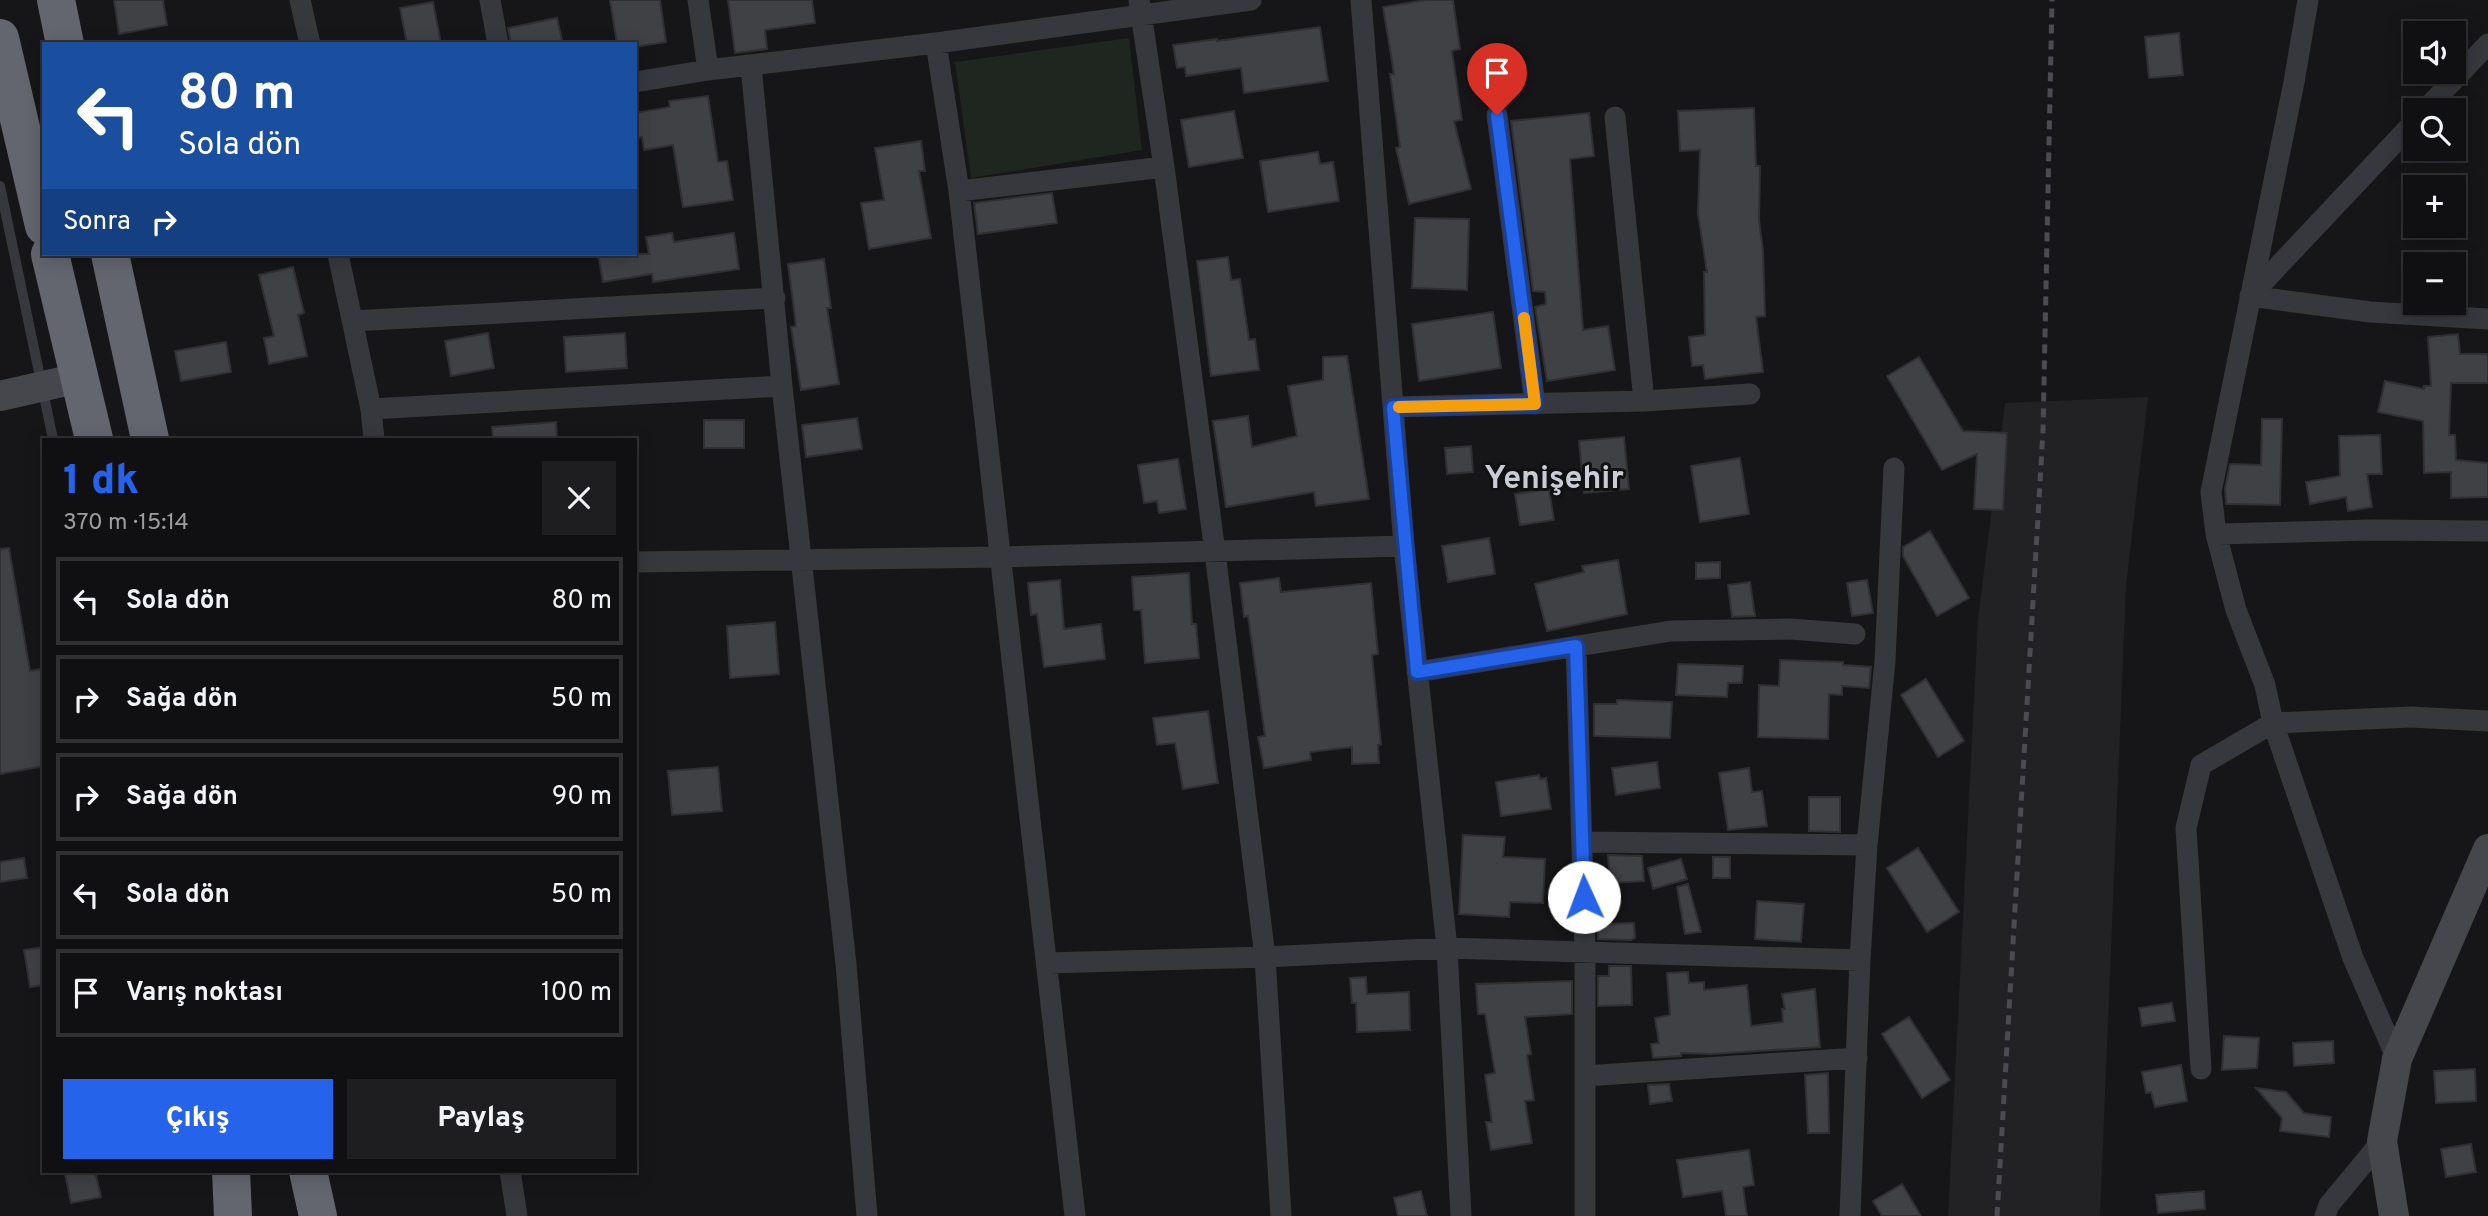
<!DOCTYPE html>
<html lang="tr">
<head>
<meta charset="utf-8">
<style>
	:root { --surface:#101012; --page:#1e1e20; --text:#f1f3f6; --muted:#9c9d9f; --line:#303032; --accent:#2563eb }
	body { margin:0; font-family:Overpass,sans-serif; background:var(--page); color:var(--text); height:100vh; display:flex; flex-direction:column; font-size:26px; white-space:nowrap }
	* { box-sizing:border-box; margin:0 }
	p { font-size:23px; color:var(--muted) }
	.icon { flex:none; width:38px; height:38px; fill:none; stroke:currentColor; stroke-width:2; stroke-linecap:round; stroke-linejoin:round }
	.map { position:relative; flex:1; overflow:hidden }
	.sheet { position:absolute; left:42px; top:438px; width:595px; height:735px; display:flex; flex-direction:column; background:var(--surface); border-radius:0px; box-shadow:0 4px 18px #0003,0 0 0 2px var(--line) }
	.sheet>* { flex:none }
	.top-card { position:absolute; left:42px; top:42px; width:595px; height:214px; border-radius:0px; box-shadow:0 4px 18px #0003,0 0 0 2px var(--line); background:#1a4fa0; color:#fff; overflow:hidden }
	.fabs { position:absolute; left:2403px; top:21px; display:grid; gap:14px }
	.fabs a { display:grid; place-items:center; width:63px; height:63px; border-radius:0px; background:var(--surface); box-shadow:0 4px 18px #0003,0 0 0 2px var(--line); font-size:35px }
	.pin { position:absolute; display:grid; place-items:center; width:60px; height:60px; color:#fff; margin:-72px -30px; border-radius:50% 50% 50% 0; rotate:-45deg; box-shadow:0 0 7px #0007 }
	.pin .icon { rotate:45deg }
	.me { position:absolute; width:77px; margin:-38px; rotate:358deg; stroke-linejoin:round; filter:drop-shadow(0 0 5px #0008) }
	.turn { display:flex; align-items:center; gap:24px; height:147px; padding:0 21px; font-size:32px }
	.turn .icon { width:91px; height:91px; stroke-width:2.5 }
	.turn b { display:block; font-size:49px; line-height:60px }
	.then { display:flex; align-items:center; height:66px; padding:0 21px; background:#0003; gap:14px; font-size:26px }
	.round { display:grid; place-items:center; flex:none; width:74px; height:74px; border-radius:0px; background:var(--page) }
	.head { display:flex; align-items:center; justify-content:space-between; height:119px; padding:0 21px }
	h1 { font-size:42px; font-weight:800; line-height:52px; color:var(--accent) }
	.button { display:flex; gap:14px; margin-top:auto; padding:14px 21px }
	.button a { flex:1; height:80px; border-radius:0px; background:var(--accent); color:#fff; font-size:28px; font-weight:800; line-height:80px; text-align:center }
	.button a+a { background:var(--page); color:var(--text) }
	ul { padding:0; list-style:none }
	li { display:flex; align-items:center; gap:21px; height:88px; margin:0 14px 10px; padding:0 7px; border:4px solid var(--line); border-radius:0px }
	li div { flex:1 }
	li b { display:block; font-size:26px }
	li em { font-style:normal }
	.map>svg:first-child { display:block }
</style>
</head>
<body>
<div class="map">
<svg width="2488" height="1216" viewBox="0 0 2488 1216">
	<rect width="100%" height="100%" fill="#161618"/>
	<path fill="#222225" d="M2148,397L2126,586L2100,1216H1948L1978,619L2005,403Z"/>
	<path fill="#1e261f" d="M1129,38L1142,150L971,178L955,62Z"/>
	<path fill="#404145" stroke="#303034" stroke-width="2" d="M114,0H163L167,25L119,34Z
		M610,0H660L666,42L635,47V44H617Z
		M728,0H812L815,23L765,30L767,49L735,53Z
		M1426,0H1453L1460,49L1452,51L1462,120L1454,121L1471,189L1409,204L1396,148L1400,147L1390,74H1394L1383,7Z
		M433,2L441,44H407L400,8Z
		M557,18L563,44H511L508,28Z
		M1320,27L1328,81L1244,93L1241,68L1186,76L1185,67L1177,68L1173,45L1217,39V41Z
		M2179,33L2183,75L2149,78L2145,37Z
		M708,96L718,162L727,161L733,200L683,207L673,145L644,150L642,137L635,138V113L670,107L669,101Z
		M1754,108L1756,166H1760L1759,220L1763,251L1765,316L1756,317L1763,372L1705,379L1703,365L1692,366L1689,337L1705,335L1704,272H1707L1698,214L1700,150L1680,151L1678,111Z
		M1234,111L1243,158L1189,167L1181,120Z
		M1589,113L1594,156L1570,159L1583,330L1608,326L1615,370L1547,381L1535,307L1546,304L1545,292L1533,291L1511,121Z
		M921,141L925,171H919L931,238L869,249L861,203L884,200L875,148Z
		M1318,152L1320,164L1333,162L1339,201L1268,212L1260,161Z
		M1052,193L1057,223L978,234L974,203Z
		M1415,218L1469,219L1467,290L1412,288Z
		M672,233L674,242L734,233L739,269L653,282L652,274L603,282L598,254H649L646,237Z
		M1228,257L1231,280L1240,279L1249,340L1255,339L1259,370L1211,376L1197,261Z
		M824,259L831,308H827L839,384L801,390L791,327L796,326L788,264Z
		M293,267L304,313L298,315L307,356L269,364L264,338L274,336L259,275Z
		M1493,312L1501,368L1419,381L1412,324Z
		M488,333L494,368L451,376L445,341Z
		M625,333L627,368L566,372L564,337Z
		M2458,334L2460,354H2488V383H2451L2449,435H2455L2456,460L2488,463V497L2451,498V472L2424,473L2423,421L2378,412L2385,381L2424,389V386H2431L2428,337Z
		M226,342L231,372L181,381L175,351Z
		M1347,356L1369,499L1316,506L1314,492L1226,507L1213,421L1248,416L1252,447L1297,436L1288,386L1323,380V357Z
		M1919,357L1963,431L2007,433L2003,510L1974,509L1977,454L1942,470L1887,376Z
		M857,418L862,449L806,457L802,425Z
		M2262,419H2282L2280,505L2226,504L2225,488L2230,464L2261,465Z
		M704,420H744V448H704Z
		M556,422L557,439H493L492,427Z
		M2380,435L2382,474H2367L2372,507L2348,511L2346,497L2310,504L2306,482L2340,476L2339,436Z
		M1624,437L1629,489L1584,493L1579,441Z
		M1471,446L1473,472L1447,474L1445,448Z
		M1740,458L1749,514L1700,522L1691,466Z
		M1178,459L1186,509L1159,513L1157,501L1144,503L1138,465Z
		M1549,489L1554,520L1520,525L1515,494Z
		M1930,531L1969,598L1937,616L1903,556V547Z
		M1489,538L1495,574L1448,582L1442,546Z
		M9,548L30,671L41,669L44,683V766L0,774V549Z
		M1618,560L1627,614L1547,631L1535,584L1584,572L1582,566Z
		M1720,562V578L1696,579V563Z
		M1189,573L1192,624H1196L1199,658L1145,663L1141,610H1134L1132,577Z
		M1279,578L1281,592L1371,583L1378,654L1372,655L1381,744L1378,745L1379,763L1352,764V747L1310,752L1311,760L1264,768L1258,737L1265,736L1248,616L1244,617L1240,583Z
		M1060,580L1064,629L1101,624L1105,659L1044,667L1037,614L1031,615L1028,583Z
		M1867,580L1873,613L1852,616L1847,583Z
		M1750,582L1755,616L1732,617L1728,585Z
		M775,622L779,674L730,678L727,626Z
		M1780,660L1843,662V665L1871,667L1869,688L1842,686V695L1829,694L1828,739L1758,737L1759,685L1779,686Z
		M1678,664L1743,666L1742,683H1728L1727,697L1676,695Z
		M1926,679L1964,741L1938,757L1901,695Z
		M1617,700L1672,702L1670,738L1594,736V704H1617Z
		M1208,711L1218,783L1183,789L1175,743L1157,745L1153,718Z
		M1657,762L1660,788L1616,795L1612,768Z
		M718,767L722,811L672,815L668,771Z
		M1749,768L1752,792L1762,791L1767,826L1728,830L1719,773Z
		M1539,775L1540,779L1546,778L1551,809L1501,816L1496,782Z
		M1809,797H1840V832L1809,831Z
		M1463,835L1505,837L1503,857L1545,859L1543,903L1510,902L1509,917L1459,914Z
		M1918,848L1959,912L1927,932L1887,868Z
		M1608,855L1642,856L1644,881L1610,883Z
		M1713,857H1730V878H1713Z
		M24,858L27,878L0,882V862Z
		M1681,859L1687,879L1653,889L1648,868Z
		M1688,884L1701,932L1685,934L1677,887Z
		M1757,901L1804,904L1801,942L1755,939Z
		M1634,923L1635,938L1631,940L1598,939V924Z
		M44,947V985L30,987L24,950Z
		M1609,966H1631L1632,1005L1598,1006V976H1609Z
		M1688,972L1689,983L1704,982V990L1747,985L1751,1026L1783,1022L1782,1009H1785L1782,994L1815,989L1820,1047L1712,1054L1681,1053V1056L1653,1058L1651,1044L1659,1043L1655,1018L1670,1015L1667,973Z
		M1366,977L1367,994L1409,992L1410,1030L1357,1032L1356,1003H1352L1350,978Z
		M1572,981V1014L1525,1017L1531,1054L1527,1055L1534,1100L1525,1101L1532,1143L1491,1150L1486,1122H1492L1485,1075L1495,1073L1485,1014H1478L1476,984Z
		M2172,1003L2175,1021L2142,1026L2139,1008Z
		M1909,1017L1950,1080L1922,1098L1882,1034Z
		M2224,1036L2259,1038L2257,1068L2222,1070Z
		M2333,1041L2334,1063L2294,1066L2293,1043Z
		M2181,1065L2187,1101L2155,1107L2151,1092L2146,1093L2142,1072Z
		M2475,1069L2476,1101L2436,1103L2434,1071Z
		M1828,1073L1829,1133H1808L1805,1075Z
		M1669,1084L1672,1101L1650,1104L1648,1085Z
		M2256,1088L2286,1092L2304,1113L2331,1117L2329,1137L2280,1131L2282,1118Z
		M2471,1144L2476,1172L2446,1177L2441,1149Z
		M1749,1150L1754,1185L1743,1187L1747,1216H1726L1722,1191L1683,1197L1677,1160Z
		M83,1171H95L101,1197L71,1203L65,1174Z
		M1902,1184L1921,1216H1882L1873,1201Z
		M1421,1191L1427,1216H1398L1394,1198Z
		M2204,1191L2205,1209L2158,1213L2156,1195Z"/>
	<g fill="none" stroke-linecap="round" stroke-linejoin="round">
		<path stroke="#37383d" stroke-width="10" d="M0,186L53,439"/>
		<path stroke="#37383d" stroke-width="21" d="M300,0L310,44
			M490,0L498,44
			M698,0L708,70
			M1139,0L1164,167L1215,552L1265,957L1281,1216
			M1361,0L1404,546L1447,948L1461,1216
			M2308,0L2294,82L2211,492L2216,534L2373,530L2488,531
			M936,43L959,191L1075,1216
			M751,66L782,386L846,964L867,1216
			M635,82L708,70L936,43L1251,0
			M2425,110L2488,44
			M1497,115L1535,404
			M1615,117L1644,401
			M959,191L1164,167
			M338,254L371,409L374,439
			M2250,296L2415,121
			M2250,296L2370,312L2488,319
			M352,321L775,298
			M1393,407L1644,401L1750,394
			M371,409L782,386
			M2216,534L2236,610L2265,685L2273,723L2353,958L2397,1059
			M635,562L1001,557L1404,546
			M1576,646L1585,951V1076L1857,1058
			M1417,672L1671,631L1790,629L1855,634
			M1582,842L1867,845
			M1047,963L1265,957L1447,948L1860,960
			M2201,1069L2186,828L2201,765L2273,723L2411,717L2488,721
			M510,1171L517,1216
			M1585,1216V1076
			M1850,1216L1860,960L1867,845L1885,661L1894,468
			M2325,1216L2329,1205L2382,1141"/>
		<path stroke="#45474d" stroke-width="30" d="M0,396L79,378
			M2394,1216L2382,1141L2397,1059L2488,849"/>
		<path stroke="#63666e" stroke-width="38" d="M56,0L65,44
			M0,38L44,226
			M50,254L94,439
			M110,254L150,439
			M231,1171L233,1216
			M308,1171L318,1216"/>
		<path stroke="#4a4c52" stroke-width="5" stroke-dasharray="9 7" stroke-linecap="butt" d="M1997,1216L2043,431L2052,0"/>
	</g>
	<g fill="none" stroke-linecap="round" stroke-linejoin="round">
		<defs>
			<path id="route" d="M1497,115L1535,404L1393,407L1417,672L1576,646L1584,897"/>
		</defs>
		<use href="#route" stroke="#184099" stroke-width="18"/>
		<use href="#route" stroke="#2563eb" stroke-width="12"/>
		<path stroke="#f59e0b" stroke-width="12" d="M1399,407L1535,404L1524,318"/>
	</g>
	<g text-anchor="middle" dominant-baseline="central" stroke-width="6" stroke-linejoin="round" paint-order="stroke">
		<g font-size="32" font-weight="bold" fill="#c9ccd4" stroke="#111113">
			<text x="1554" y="480">Yenişehir</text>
		</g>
	</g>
</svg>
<div class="fabs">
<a><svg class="icon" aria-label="sound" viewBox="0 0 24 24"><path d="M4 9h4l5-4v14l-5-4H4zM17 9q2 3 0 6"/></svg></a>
<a><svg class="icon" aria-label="search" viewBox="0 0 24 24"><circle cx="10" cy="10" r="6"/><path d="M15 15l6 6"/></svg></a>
<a>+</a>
<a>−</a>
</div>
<div class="pin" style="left:1497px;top:115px;background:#d93025"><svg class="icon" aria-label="arrive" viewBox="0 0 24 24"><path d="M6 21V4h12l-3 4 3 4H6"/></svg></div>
<svg class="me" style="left:1584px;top:897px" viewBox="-20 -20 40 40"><circle r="19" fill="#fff"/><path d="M0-13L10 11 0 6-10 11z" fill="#2563eb"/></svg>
<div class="top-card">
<div class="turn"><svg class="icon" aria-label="left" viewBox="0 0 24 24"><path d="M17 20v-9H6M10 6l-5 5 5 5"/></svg><div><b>80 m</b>Sola dön</div></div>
<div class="then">Sonra<svg class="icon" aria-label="right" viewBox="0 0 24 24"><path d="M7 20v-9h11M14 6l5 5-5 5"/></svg></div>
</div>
<section class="sheet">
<div class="head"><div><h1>1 dk</h1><p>370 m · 15:14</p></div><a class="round"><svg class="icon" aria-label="close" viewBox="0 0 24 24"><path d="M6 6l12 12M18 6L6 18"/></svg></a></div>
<ul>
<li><svg class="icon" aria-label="left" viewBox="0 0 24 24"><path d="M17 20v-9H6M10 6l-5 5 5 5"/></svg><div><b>Sola dön</b></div><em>80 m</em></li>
<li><svg class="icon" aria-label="right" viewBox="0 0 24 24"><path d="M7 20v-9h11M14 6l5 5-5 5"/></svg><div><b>Sağa dön</b></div><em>50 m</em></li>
<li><svg class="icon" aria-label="right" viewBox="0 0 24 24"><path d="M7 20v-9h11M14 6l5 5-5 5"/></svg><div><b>Sağa dön</b></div><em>90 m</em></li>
<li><svg class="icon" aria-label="left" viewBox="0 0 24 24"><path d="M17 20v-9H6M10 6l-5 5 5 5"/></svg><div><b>Sola dön</b></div><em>50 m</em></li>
<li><svg class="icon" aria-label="arrive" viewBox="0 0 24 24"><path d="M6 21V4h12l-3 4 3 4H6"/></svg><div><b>Varış noktası</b></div><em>100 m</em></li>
</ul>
<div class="button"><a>Çıkış</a><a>Paylaş</a></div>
</section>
</div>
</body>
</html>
